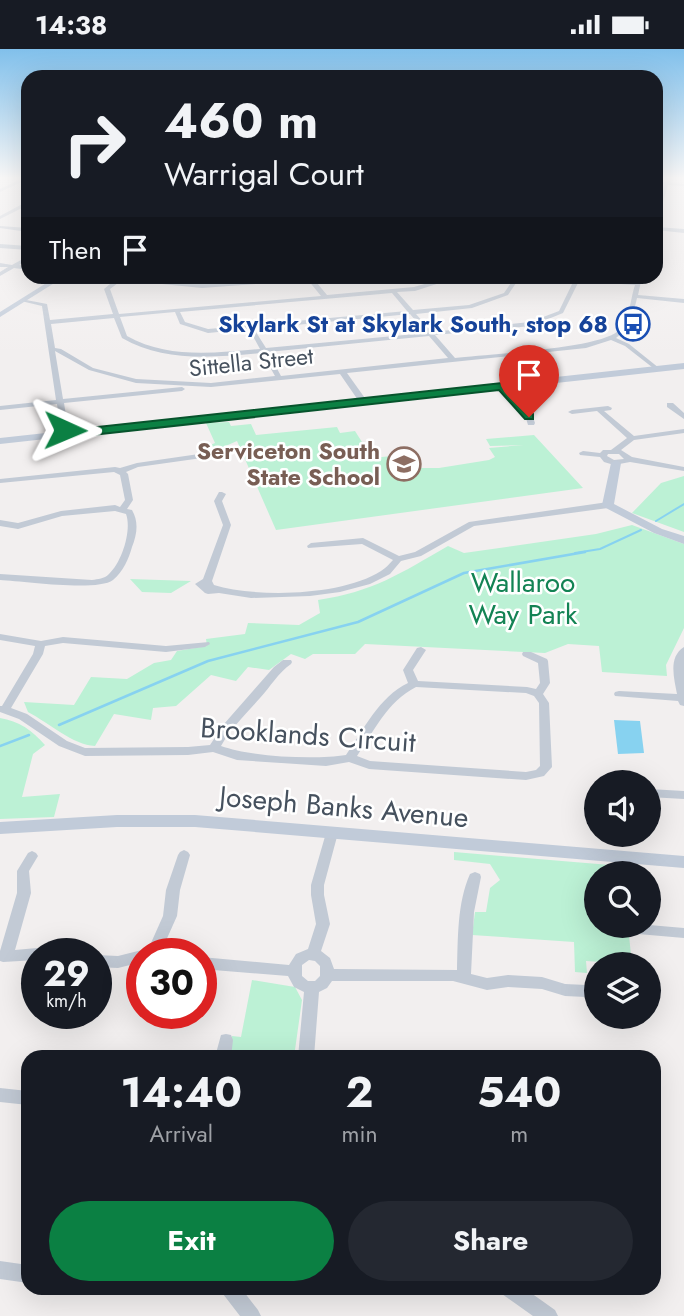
<!DOCTYPE html>
<html lang="en">
<head>
<meta charset="utf-8">
<style>
	:root { --surface:#171b24; --page:#242831; --text:#f1f3f6; --muted:#9ea1a6; --accent:#0b8043 }
	body { margin:0; font-family:Jost,sans-serif; background:var(--page); color:var(--text); height:100vh; display:flex; flex-direction:column; font-size:26px; white-space:nowrap }
	* { box-sizing:border-box; margin:0 }
	p { font-size:23px; color:var(--muted) }
	.icon { flex:none; width:38px; height:38px; fill:none; stroke:currentColor; stroke-width:2; stroke-linecap:round; stroke-linejoin:round }
	.map { position:relative; flex:1; overflow:hidden }
	.side { position:absolute; left:21px; top:1001px; width:640px; height:245px; display:flex; flex-direction:column; background:var(--surface); border-radius:21px; box-shadow:0 7px 28px #0002 }
	.side>* { flex:none }
	.top-card { position:absolute; left:21px; top:21px; width:642px; height:214px; border-radius:21px; box-shadow:0 7px 28px #0002; background:#171b24; color:var(--text); overflow:hidden }
	.tools { position:absolute; left:584px; top:721px; display:grid; gap:14px }
	.tools a { display:grid; place-items:center; width:77px; height:77px; border-radius:50%; background:var(--surface); box-shadow:0 7px 28px #0002; font-size:35px }
	.speed { position:absolute; left:21px; top:889px; display:flex; gap:14px; font-size:35px; font-weight:700; text-align:center }
	.speed>* { display:grid; place-content:center; width:91px; height:91px; border-radius:50%; background:var(--surface); box-shadow:0 7px 28px #0002; line-height:1 }
	.speed small { font-size:18px; font-weight:400 }
	.speed .limit { border:10px solid #d22; background:#fff; color:#111 }
	.pin { position:absolute; display:grid; place-items:center; width:60px; height:60px; color:#fff; margin:-72px -30px; border-radius:50% 50% 50% 0; rotate:-45deg; box-shadow:0 0 7px #0007 }
	.pin .icon { rotate:45deg }
	.me { position:absolute; width:77px; margin:-38px; rotate:91deg; stroke-linejoin:round; filter:drop-shadow(0 0 5px #0008) }
	.turn { display:flex; align-items:center; gap:24px; height:147px; padding:0 28px; font-size:32px }
	.turn .icon { width:91px; height:91px; stroke-width:2.5 }
	.turn b { display:block; font-size:49px; line-height:60px }
	.then { display:flex; align-items:center; height:66px; padding:0 28px; background:#0003; gap:14px; font-size:26px }
	.eta { display:flex; justify-content:space-evenly; align-items:center; height:119px; text-align:center }
	.eta b { font-size:42px; font-weight:700; line-height:49px }
	.action { display:flex; gap:14px; margin-top:auto; padding:14px 28px }
	.action a { flex:1; height:80px; border-radius:42px; background:var(--accent); color:#fff; font-size:28px; font-weight:700; line-height:80px; text-align:center }
	.action a+a { background:var(--page); color:var(--text) }
	.status { display:flex; justify-content:space-between; align-items:center; height:49px; padding:0 35px; background:var(--surface); direction:ltr }
	.status svg { height:19px; fill:currentColor }
	.map>svg:first-child { display:block }
</style>
</head>
<body>
<div class="status"><b>14:38</b><svg viewBox="0 0 49 12"><path d="M0 12V9h3v3zM5 12V6h3v6zM10 12V3h3v9zM15 12V0h3v12zM26 1h20v11H26zM47 4h2v5h-2z"/></svg></div>
<div class="map">
<svg width="684" height="1267" viewBox="0 0 684 1267">
	<rect width="100%" height="100%" fill="#f2efef"/>
	<path fill="#bcf1d5" d="M229,373L231,377L251,375L256,386L337,378L340,384L355,382L372,409L392,407L409,419H439L489,411L495,408L489,399L524,396L490,397L486,390L534,386L583,439L276,481L237,392L214,402L206,398L215,394L206,374Z
		M684,427V483L632,464L661,434Z
		M632,476L684,495V579L666,616L667,627L602,623L599,597L568,595L545,604L365,595L355,605H313L305,610L291,605L269,621L248,618L236,632L211,626L176,657L153,659L151,671L114,665L95,697C73,696 49,674 28,663L24,653L74,656L91,628L127,630L154,614L171,611L177,602L207,597L206,590L245,585L248,574L299,576L320,564L318,551C373,543 401,524 448,497L464,504L596,485Z
		M130,530L191,532L171,544L142,543Z
		M0,669C19,672 32,681 45,696L33,705L22,748L60,745L54,768L0,770Z
		M454,803L622,817L623,824H597V877H628L632,915L586,912L587,924L575,923L574,893L472,886L475,863H486L490,839L500,831L490,815L454,811Z
		M252,931L295,938L302,951L294,1008H228L232,987L241,988Z"/>
	<path fill="#87d2f0" d="M614,671L640,672L644,704L618,705Z"/>
	<g fill="none" stroke-linecap="round" stroke-linejoin="round">
		<path stroke="#87d2f0" stroke-width="2" d="M656,472L684,455
			M575,504L600,500L641,481"/>
		<path stroke="#87d2f0" stroke-width="2.5" d="M59,676L208,612L358,573L464,524L585,503
			M0,697L29,686"/>
		<path fill="#c2cad5" fill-rule="evenodd" d="M23,129L28,130L0,143V140Z
			M666,129H670L669,134L684,135V137L668,136L658,170L656,171V161L664,136L656,135V133H665Z
			M26,153H28V156L0,170V167Z
			M0,177L28,179V183L0,179Z
			M656,178L684,180V184L656,181Z
			M0,195L28,197V201L0,199Z
			M28,207V211L19,216L28,217V221L14,219L0,227V223L8,218H0V214L12,216Z
			M106,228H124L202,235L312,228L327,246L414,238L449,228H455V229L415,242L397,243L413,261L469,256L504,244L515,228H520L508,246L472,259L416,265L432,283L530,273L559,262L574,231L556,230L554,228H580L636,233L638,228H642L638,246L684,250V254L637,249C633,266 630,278 616,289L629,295L659,319V321L657,322L625,297L611,291L586,299L347,324L367,352L363,354H360L340,325L211,338L136,334L89,321L55,302L63,350L182,338L185,340L182,342L64,354L69,385L65,387L61,385L57,355L0,361V357L56,351L42,257L21,252V250L47,255L50,271L113,265L104,240L116,230ZM122,231L202,239L308,231L321,247L119,265L110,240ZM579,232L635,236C630,251 630,271 618,282C598,300 487,305 455,309L435,286L531,277L563,264ZM392,244L407,262L208,280L185,273L180,263ZM175,263L180,275L208,284L249,280L260,300C214,304 168,310 127,287L120,268ZM410,265L426,284L266,299L254,280ZM114,269L122,289C165,314 214,308 262,304L275,327L211,334L136,330L93,319L61,300L55,299L51,275ZM429,287L448,309L281,327L268,303Z
			M500,336H504L531,363L535,374L534,376H528L525,366L500,338Z
			M667,354H673L684,364V370L667,358Z
			M608,357L612,359L611,361L604,362L634,387L684,380V384L634,391L621,401L632,408L684,418V422L630,413L614,416L604,413L600,408L580,406L579,404L583,402L600,404L603,401H611L627,389L597,362L572,365L568,363L572,361ZM608,405H619L624,410L614,411L607,407Z
			M199,405L203,407L202,409L138,418L126,423L128,425L133,451L127,460L132,461C139,473 137,485 132,498C129,509 123,523 113,531C97,543 23,532 0,531V525L92,531C98,530 104,530 109,525C122,513 132,481 126,465L115,462L62,467L18,480L0,477V471L18,474L61,462L115,456L120,458L125,451L120,426L114,423L0,434V430L115,418L120,419L137,414Z
			M219,443H222L226,445L222,452L231,476L212,532L214,536C257,549 342,547 381,522C386,519 389,515 393,511L362,495L308,499L307,497L311,494L363,489L399,507L415,503L469,473L608,453L612,456L608,459L474,477L421,507L401,512L390,525L370,535L340,543L310,547L251,549L219,544L208,545L205,544L195,535L203,530L223,476L214,452Z
			M0,585L41,592L63,588L166,597L209,593L210,595L205,598L166,603L63,594L45,597L43,605L11,659L27,665L67,692L85,699L188,698L210,696L224,675L274,618L283,611H291L292,613L291,615C278,624 271,637 260,649C246,665 231,679 221,697C252,708 314,711 346,706C364,680 379,648 408,634L403,621L417,599L421,598L426,601L413,621L418,632L527,638L536,640L540,634L538,614L523,607L522,605L523,603H531L547,610L548,612L550,634L543,645L549,654L552,718L544,727L526,731L369,720L349,713L326,717L237,711L213,703L188,706L85,707L59,697L19,670L0,663V657H2L33,605L35,597L0,591ZM416,638L526,644L534,647L539,654L540,717L536,721L526,723L370,712L357,707C374,682 387,653 416,638Z
			M684,598C684,618 684,637 684,657L680,656L678,652L615,647L614,645L615,643L619,642L677,645C674,629 668,608 684,598Z
			M649,740L684,742V750L649,748Z
			M332,780L336,781L338,784L324,836V846L330,875L321,902L330,909L334,920L457,921C458,890 457,854 470,825L475,823L480,825L481,828L474,863L471,925L487,929L508,926L542,928L565,935L586,936L597,932V944L586,948L565,947L542,940L508,938L487,941L453,932H332L327,939L319,943L314,1008H298L304,943L294,938L288,927L201,920V908L289,916L296,905L308,900L316,875L311,846V836L326,784L328,781ZM309,911L315,912L320,917V927L315,932H308L302,927V916Z
			M184,801L188,803L190,806L180,841L177,867L160,905H142V913L118,919L96,918V906L118,907L142,901L147,903L163,867L166,841L178,806L180,803Z
			M32,802L36,804L38,807L29,822L31,844L15,901L37,899L42,901L44,905H37V911L3,913L0,912V902L17,844V822L28,804Z
			M649,876L684,879V889L638,885L636,881L638,877Z
			M226,985L231,986L233,991L231,1008H215L221,986Z
			M0,1039L28,1042V1056L0,1053Z
			M0,1212L28,1216V1234L0,1230Z
			M220,1239H241L258,1261L261,1267H240L223,1245Z
			M499,1239H524L555,1261L558,1267H533L502,1245Z"/>
		<path fill="#c1cbd9" fill-rule="evenodd" d="M56,228H64L0,268V263Z
			M684,314V320L0,395V389Z
			M616,411L621,414L614,455L662,480L684,487V495L654,484L604,458L602,456L611,414Z
			M117,766H195L684,807V819L195,778H117L0,785V773Z"/>
	</g>
	<linearGradient id="sky" x2="0" y2="1"><stop stop-color="#81c0eb"/><stop offset="0.42" stop-color="#f9f8f8"/><stop offset="1" stop-color="#f9f8f8" stop-opacity="0"/></linearGradient>
	<rect width="684" height="307" fill="url(#sky)"/>
	<path fill="#0b8043" stroke="#07532c" stroke-width="2" d="M502,334L533,365V370H525L499,341L65,389L59,381L65,378L70,381Z"/>
	<defs>
		<symbol id="bus-ring" viewBox="-11 -11 22 22"><circle r="9.5" fill="#fff" stroke="#1a4fb4" stroke-width="1.5"/><path d="M-5-6H5V4H4V6H2V4H-2V6H-4V4H-5ZM-3.5-4V0h7V-4ZM-3.5 1.2v1.5H-2V1.2ZM2 1.2v1.5H3.5V1.2Z" fill="#1a4fb4"/></symbol>
		<symbol id="school-ring" viewBox="-11 -11 22 22"><circle r="9.5" fill="#fff" stroke="#8d6e63" stroke-width="1.5"/><path d="M0-5L7-2L0 1L-7-2ZM-4 1L0 2.5L4 1V4Q0 6-4 4Z" fill="#8d6e63"/></symbol>
	</defs>
	<g fill-rule="evenodd">
		<use href="#bus-ring" x="614" y="256" width="38" height="38"/>
		<use href="#school-ring" x="385" y="396" width="38" height="38"/>
	</g>
	<g text-anchor="middle" dominant-baseline="central" stroke-width="5" stroke-linejoin="round" paint-order="stroke">
		<g font-size="23" font-weight="bold" fill="#164399" stroke="#fff" text-anchor="end">
			<text x="608" y="275">Skylark St at Skylark South, stop 68</text>
		</g>
		<g font-size="23" fill="#46515e" stroke="#fff">
			<text transform="translate(251 313) rotate(-6)">Sittella Street</text>
		</g>
		<g font-size="23" font-weight="bold" fill="#785e54" stroke="#fff" text-anchor="end">
			<text x="380" y="402">Serviceton South<tspan x="380" dy="26">State School</tspan></text>
		</g>
		<g font-size="28" fill="#138354" stroke="#fff">
			<text x="523" y="533">Wallaroo<tspan x="523" dy="32">Way Park</tspan></text>
		</g>
		<g font-size="28" fill="#46515e" stroke="#fff">
			<text transform="translate(308 686) rotate(4)">Brooklands Circuit</text>
			<text transform="translate(344 758) rotate(5)">Joseph Banks Avenue</text>
		</g>
	</g>
</svg>
<div class="tools">
<a><svg class="icon" aria-label="sound" viewBox="0 0 24 24"><path d="M4 9h4l5-4v14l-5-4H4zM17 9q2 3 0 6"/></svg></a>
<a><svg class="icon" aria-label="search" viewBox="0 0 24 24"><circle cx="10" cy="10" r="6"/><path d="M15 15l6 6"/></svg></a>
<a><svg class="icon" aria-label="layers" viewBox="0 0 24 24"><path d="M12 4l9 5-9 5-9-5zM3 14l9 5 9-5"/></svg></a>
</div>
<div class="speed"><div>29<small>km/h</small></div><div class="limit">30</div></div>
<div class="pin" style="left:529px;top:368px;background:#d93025"><svg class="icon" aria-label="arrive" viewBox="0 0 24 24"><path d="M6 21V4h12l-3 4 3 4H6"/></svg></div>
<svg class="me" style="left:65px;top:381px" viewBox="-20 -20 40 40"><path d="M0-17L14 15 0 8-14 15z" fill="#0b8043" stroke="#fff" stroke-width="4"/></svg>
<div class="top-card">
<div class="turn"><svg class="icon" aria-label="right" viewBox="0 0 24 24"><path d="M7 20v-9h11M14 6l5 5-5 5"/></svg><div><b>460 m</b>Warrigal Court</div></div>
<div class="then">Then<svg class="icon" aria-label="arrive" viewBox="0 0 24 24"><path d="M6 21V4h12l-3 4 3 4H6"/></svg></div>
</div>
<section class="side">
<div class="eta">
<div><b>14:40</b><p>Arrival</p></div>
<div><b>2</b><p>min</p></div>
<div><b>540</b><p>m</p></div>
</div>
<div class="action"><a>Exit</a><a>Share</a></div>
</section>
</div>
</body>
</html>
